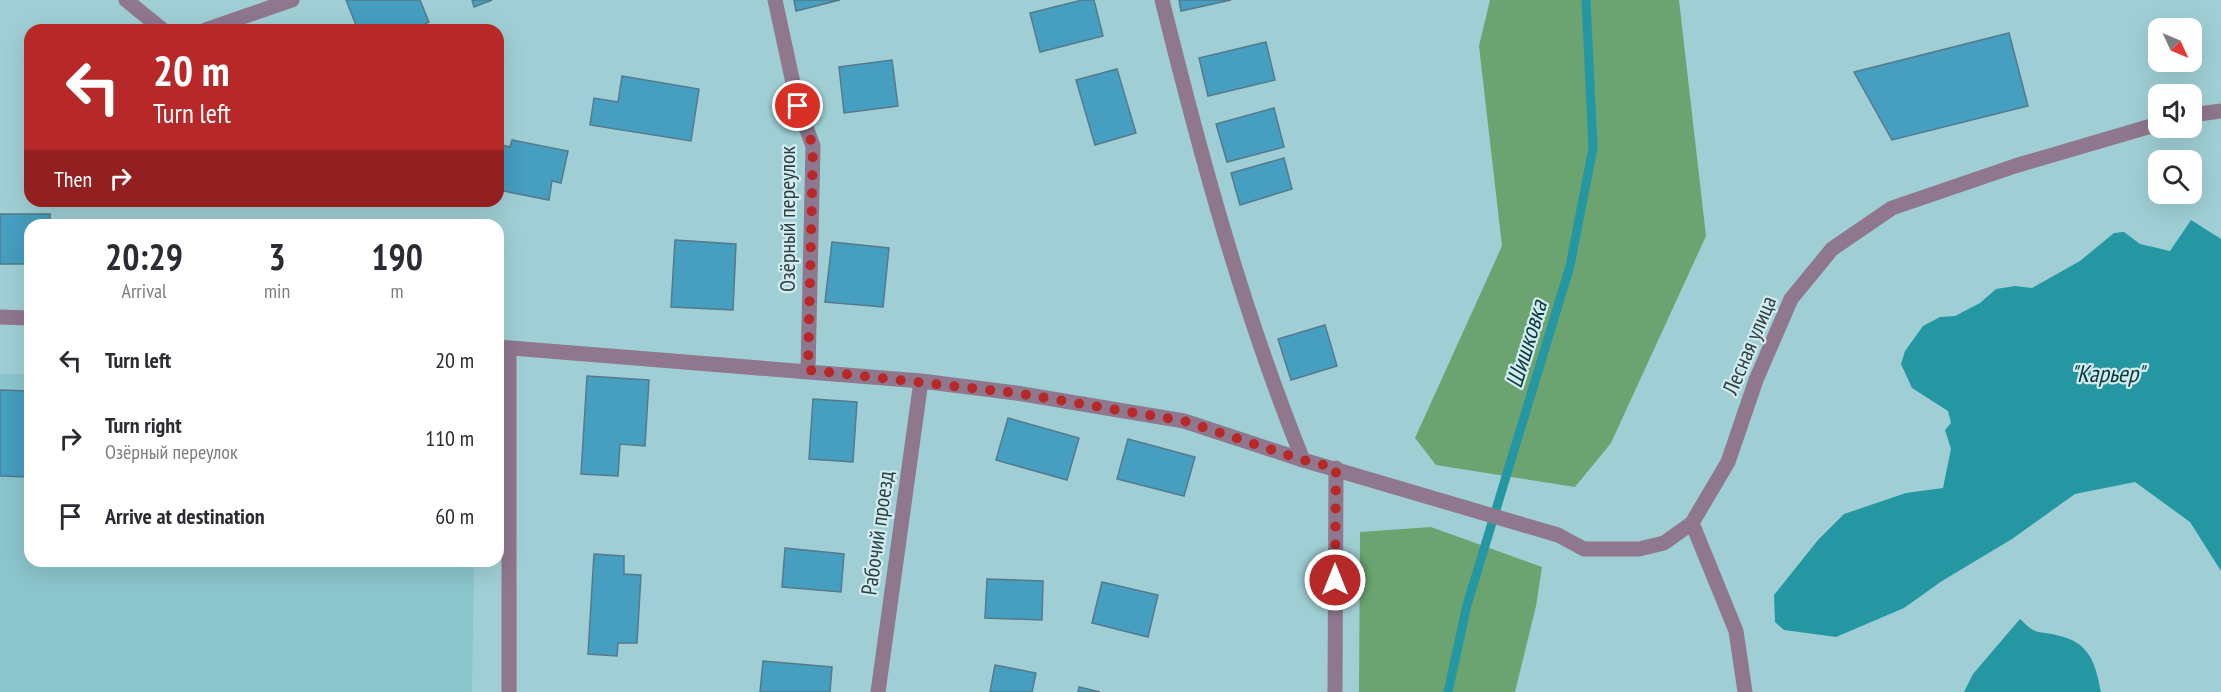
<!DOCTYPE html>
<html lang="en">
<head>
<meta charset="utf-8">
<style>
	:root { --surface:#fff; --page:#f2f2f3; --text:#2b2b33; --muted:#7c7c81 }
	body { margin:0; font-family:"PT Sans Narrow",sans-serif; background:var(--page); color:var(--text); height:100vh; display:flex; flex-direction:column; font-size:22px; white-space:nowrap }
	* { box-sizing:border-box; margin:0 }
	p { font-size:20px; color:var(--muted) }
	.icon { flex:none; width:33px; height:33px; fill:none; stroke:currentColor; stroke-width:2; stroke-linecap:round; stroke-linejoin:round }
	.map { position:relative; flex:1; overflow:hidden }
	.panel { position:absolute; left:24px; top:219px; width:480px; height:348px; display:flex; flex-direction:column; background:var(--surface); border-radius:18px; box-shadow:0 6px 24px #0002 }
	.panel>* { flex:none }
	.top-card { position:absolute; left:24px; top:24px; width:480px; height:183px; border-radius:18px; box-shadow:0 6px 24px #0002; background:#b72828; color:#fff; overflow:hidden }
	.needle { width:39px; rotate:134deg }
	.controls { position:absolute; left:2148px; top:18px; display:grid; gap:12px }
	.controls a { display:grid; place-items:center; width:54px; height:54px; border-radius:12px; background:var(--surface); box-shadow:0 6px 24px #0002; font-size:30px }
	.pin { position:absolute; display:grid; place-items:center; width:51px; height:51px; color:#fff; margin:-26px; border:3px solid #fff; border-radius:50%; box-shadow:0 2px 6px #0007 }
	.me { position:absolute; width:66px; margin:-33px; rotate:0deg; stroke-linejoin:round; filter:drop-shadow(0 0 4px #0008) }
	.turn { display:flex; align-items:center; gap:21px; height:126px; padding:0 30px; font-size:27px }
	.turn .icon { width:78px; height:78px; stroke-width:2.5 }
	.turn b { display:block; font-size:42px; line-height:51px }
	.then { display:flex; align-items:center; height:57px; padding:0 30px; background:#0003; gap:12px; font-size:22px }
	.eta { display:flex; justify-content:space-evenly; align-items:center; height:102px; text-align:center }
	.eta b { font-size:36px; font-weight:700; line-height:42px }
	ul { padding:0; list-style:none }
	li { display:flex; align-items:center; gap:18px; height:78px; padding:0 30px }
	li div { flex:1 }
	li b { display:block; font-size:22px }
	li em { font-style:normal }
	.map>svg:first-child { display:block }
</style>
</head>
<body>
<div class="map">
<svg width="2221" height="692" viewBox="0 0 2221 692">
	<rect width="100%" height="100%" fill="#9fcfd5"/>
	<path fill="#8bc5cc" d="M0,374H30V561H474L472,692H0Z"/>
	<path fill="#6ba470" d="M1490,0H1679L1706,236L1611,443L1575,487L1436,465L1415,438L1502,246L1479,46Z
		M1431,527L1542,567L1536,606L1515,692H1359L1360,532Z"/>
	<path fill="#2597a3" d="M2191,220L2221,239V571L2190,522L2135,482L2075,494L2012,539L1942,581L1904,608L1836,637L1784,630L1775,622L1774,595L1818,540L1844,514L1906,493L1943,488L1951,449L1945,430L1951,423L1948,411L1912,388L1901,364L1905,351L1923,326L1940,317L1955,316L1980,303L1996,289L2015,286L2032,288L2080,261L2114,233L2124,232L2140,244L2170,251Z
		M2020,619C2038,636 2034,630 2056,635C2090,642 2095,662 2101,692H1964L1973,674Z"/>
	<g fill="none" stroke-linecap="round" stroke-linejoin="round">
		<path stroke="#2597a3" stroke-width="9" d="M1448,692L1467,605L1570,266L1593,148L1586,0"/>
	</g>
	<path fill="#469ec0" stroke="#537b8b" stroke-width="1.5" d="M346,0H420L429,22L410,30H358Z
		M472,0H492L474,7Z
		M794,0H840L796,11Z
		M1082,0H1094L1103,36L1040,52L1030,13Z
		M1179,0H1231L1181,11Z
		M2009,33L2028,106L1892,140L1854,72Z
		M1266,42L1275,80L1208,96L1199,58Z
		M892,60L898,106L844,113L839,67Z
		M1117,69L1136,133L1095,145L1076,80Z
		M622,76L699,89L691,141L590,125L594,98L618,102Z
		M1274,108L1284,147L1227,162L1216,124Z
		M512,140L568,151L561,183L552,181L549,200L498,190V162L502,145L510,147Z
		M1284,158L1292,189L1240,205L1231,173Z
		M0,214H50V225H30V264H0Z
		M675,240L736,244L733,310L671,307Z
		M832,242L889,248L883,307L825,302Z
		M1325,325L1337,366L1291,380L1278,339Z
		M587,376L649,380L645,446L620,444L618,476L581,474Z
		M0,390L30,391V477L0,476Z
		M813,399L857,402L853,462L809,459Z
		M1008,418L1079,438L1067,480L996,460Z
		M1128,439L1195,457L1184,496L1117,479Z
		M785,548L844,554L841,592L782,587Z
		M594,554L624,556V574L641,575L637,643H618L617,656L588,654Z
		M987,579L1043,581L1042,620L985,618Z
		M1102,582L1158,595L1148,637L1092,623Z
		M763,661L832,667L830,692H760Z
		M995,665L1036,673L1032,692H990Z
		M1079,687L1100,692H1078Z"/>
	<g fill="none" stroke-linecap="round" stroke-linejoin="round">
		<path stroke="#8f778e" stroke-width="15" d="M126,0L163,30
			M775,0L798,106L813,146L808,370
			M1162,0C1201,157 1242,309 1303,460
			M205,30L292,0
			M2192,115L2221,111
			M0,317L30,318
			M498,347L921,381L1016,393L1184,421L1303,460L1558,535L1584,549H1639L1664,543L1692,523L1728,462L1756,380L1791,299L1832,249L1892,208L2015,166L2158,124
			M509,348V692
			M1692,523L1736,631L1745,692
			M878,692L921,381
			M1335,692L1336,468"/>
	</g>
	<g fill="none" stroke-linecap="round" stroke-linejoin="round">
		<path stroke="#b72828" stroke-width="10" stroke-dasharray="0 18" d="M798,106L813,146L808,370L1016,393L1184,421L1303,460L1336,468L1335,580"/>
	</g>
	<g text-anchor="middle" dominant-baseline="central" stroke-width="4.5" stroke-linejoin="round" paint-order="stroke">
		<g font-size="22" fill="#2c3f42" stroke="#d3ebee">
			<text transform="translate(787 219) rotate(-90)">Озёрный переулок</text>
			<text transform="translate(1749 345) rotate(-67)">Лесная улица</text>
			<text transform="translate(877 533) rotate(-82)">Рабочий проезд</text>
		</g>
		<g font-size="24" font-style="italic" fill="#073a3f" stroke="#d3ebee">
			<text transform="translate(1526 344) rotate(-73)">Шишковка</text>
			<text x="2107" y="373">"Карьер"</text>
		</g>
	</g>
</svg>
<div class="controls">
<a><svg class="needle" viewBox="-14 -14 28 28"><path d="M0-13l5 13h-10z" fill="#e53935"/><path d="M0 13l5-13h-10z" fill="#7c7c81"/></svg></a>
<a><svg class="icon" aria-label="sound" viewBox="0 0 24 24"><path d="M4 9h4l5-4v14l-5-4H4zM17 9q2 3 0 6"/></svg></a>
<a><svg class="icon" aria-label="search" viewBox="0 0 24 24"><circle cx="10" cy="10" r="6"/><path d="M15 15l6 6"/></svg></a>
</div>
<div class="pin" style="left:798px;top:106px;background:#d93025"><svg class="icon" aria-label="arrive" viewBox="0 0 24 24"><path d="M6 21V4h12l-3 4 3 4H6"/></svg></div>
<svg class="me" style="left:1335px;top:580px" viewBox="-20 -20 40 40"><circle r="17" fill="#b72828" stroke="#fff" stroke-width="3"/><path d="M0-11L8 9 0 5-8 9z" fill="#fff"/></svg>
<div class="top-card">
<div class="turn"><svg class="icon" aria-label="left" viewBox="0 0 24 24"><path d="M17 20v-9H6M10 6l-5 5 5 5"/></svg><div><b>20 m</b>Turn left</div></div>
<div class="then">Then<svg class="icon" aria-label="right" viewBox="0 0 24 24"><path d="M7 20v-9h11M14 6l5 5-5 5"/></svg></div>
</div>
<section class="panel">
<div class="eta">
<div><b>20:29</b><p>Arrival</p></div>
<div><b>3</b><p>min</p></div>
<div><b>190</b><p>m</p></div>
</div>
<ul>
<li><svg class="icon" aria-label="left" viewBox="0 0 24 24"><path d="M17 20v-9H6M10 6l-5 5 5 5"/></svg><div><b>Turn left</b></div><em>20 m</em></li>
<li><svg class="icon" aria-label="right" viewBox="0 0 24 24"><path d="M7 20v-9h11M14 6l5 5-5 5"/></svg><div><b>Turn right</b><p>Озёрный переулок</p></div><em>110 m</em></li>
<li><svg class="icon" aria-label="arrive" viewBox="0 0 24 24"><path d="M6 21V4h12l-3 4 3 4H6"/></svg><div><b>Arrive at destination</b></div><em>60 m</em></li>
</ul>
</section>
</div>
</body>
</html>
